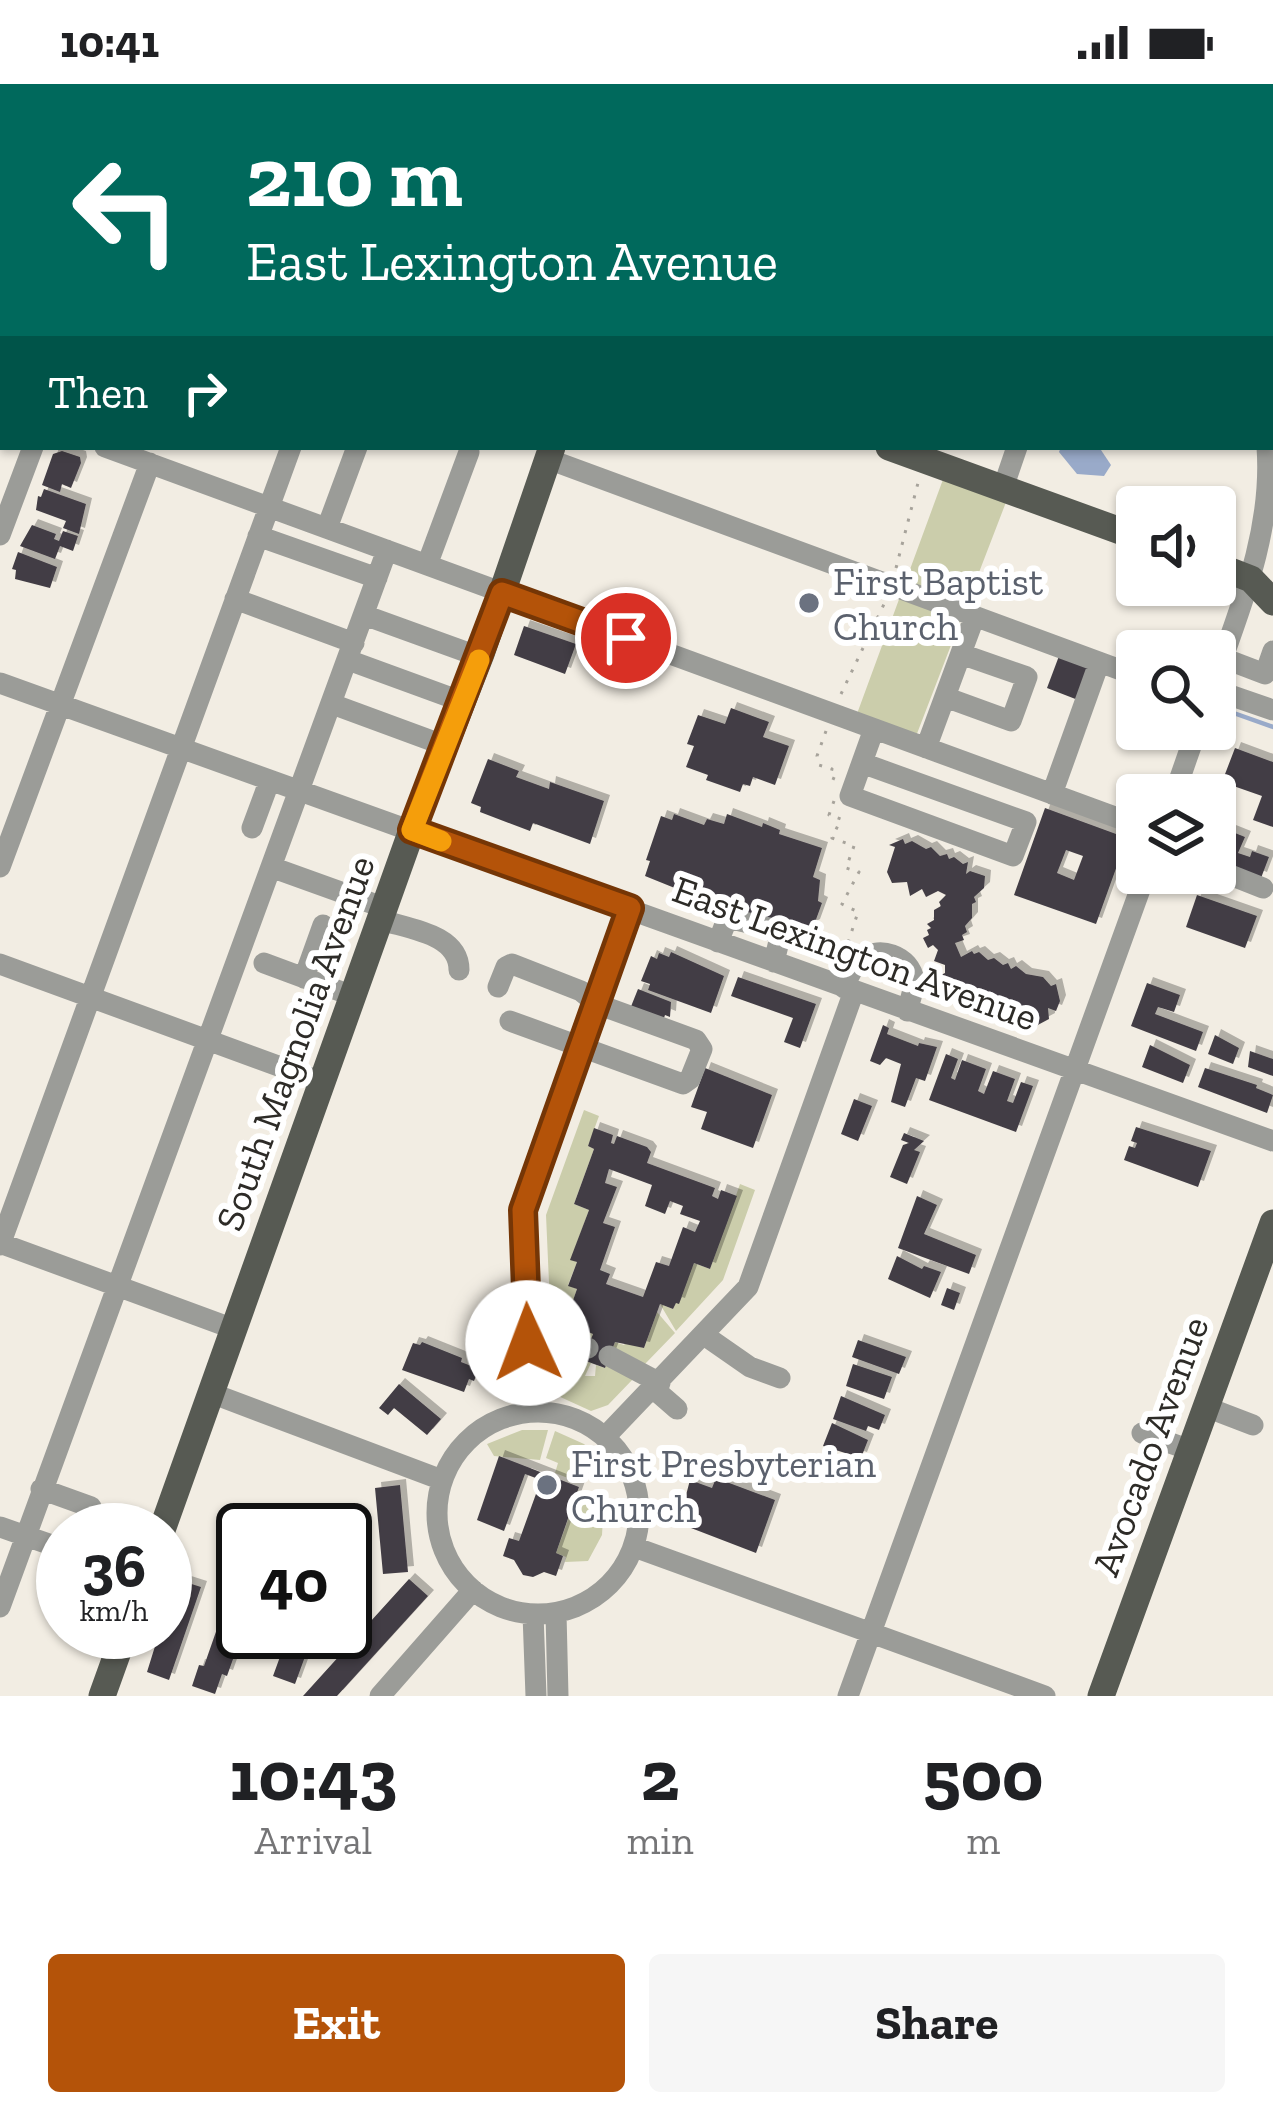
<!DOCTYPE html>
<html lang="en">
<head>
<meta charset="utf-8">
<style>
	:root { --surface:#fff; --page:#f6f6f6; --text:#202124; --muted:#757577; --accent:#b45309 }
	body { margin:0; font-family:"Zilla Slab",serif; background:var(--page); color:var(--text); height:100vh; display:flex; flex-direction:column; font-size:45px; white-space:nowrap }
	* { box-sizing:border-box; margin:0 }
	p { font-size:39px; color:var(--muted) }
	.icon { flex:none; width:66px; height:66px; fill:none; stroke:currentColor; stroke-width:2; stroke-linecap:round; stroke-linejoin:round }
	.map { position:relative; height:1612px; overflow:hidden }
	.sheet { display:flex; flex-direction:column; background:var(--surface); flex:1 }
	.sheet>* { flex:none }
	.hud { position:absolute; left:0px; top:0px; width:1275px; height:366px; box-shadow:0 3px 9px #0004; background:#00695c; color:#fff; overflow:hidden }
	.tools { position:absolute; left:1116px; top:402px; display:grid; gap:24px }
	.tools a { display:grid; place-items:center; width:120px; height:120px; border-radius:12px; background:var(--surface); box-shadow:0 3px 9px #0004; font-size:60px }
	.speed { position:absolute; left:36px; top:1419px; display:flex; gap:24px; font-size:60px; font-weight:700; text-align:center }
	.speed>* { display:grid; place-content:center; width:156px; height:156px; border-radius:50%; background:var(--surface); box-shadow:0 3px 9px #0004; line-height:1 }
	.speed small { font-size:30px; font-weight:400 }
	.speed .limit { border:6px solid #111; border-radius:18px; background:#fff; color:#111 }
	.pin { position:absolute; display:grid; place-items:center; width:102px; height:102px; color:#fff; margin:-51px; border:6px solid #fff; border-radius:50%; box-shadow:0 3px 12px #0007 }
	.me { position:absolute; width:132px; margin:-66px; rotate:358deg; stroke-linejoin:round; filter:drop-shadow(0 0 9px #0008) }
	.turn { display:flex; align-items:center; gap:42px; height:252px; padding:0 48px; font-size:54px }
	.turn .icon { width:156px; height:156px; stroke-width:2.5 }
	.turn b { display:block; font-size:84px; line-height:102px }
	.then { display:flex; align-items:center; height:114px; padding:0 48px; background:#0003; gap:24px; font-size:45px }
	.eta { display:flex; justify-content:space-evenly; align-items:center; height:204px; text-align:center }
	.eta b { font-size:72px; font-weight:800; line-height:84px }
	.action { display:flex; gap:24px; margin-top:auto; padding:24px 48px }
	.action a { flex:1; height:138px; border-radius:12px; background:var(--accent); color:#fff; font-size:48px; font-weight:800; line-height:138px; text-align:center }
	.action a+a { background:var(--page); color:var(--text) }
	.status { display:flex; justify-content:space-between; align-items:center; height:84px; padding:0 60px; background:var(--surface); direction:ltr }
	.status svg { height:33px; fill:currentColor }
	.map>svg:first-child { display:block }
</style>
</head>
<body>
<div class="status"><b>10:41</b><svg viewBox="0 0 49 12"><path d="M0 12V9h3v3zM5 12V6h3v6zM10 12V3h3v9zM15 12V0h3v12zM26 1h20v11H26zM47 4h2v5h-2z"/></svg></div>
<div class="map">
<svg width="1273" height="1612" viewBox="0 0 1273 1612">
	<defs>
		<filter id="shadow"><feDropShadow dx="6" dy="-6" stdDeviation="0" flood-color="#0004"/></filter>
	</defs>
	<rect width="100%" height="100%" fill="#f2ede3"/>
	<path fill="#f3dce8" d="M184,0H642L183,3Z"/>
	<path fill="#cbcdab" d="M945,390L1008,413L913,660L854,638Z
		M584,1026L599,1032L588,1062L594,1065L574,1120L589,1126L571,1175L577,1178L568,1201L577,1205L565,1239L593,1250L591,1255L551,1244L546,1131Z
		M740,1100L755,1106L723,1196L676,1247L660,1220L673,1225L694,1179L710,1185Z
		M657,1228L675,1249L645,1280L613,1263L615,1258L624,1261L626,1258L644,1264Z
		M590,1259L584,1276L591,1279L585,1292H595L596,1281L605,1284L611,1268L634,1294L608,1321L591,1327L556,1311L552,1264Z
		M522,1346H548L540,1376L494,1372L487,1360Z
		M555,1347L584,1360L607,1382L578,1398L555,1389L558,1379L546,1374Z
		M579,1406L590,1422L604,1414L602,1451L588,1477L565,1478L566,1473L556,1469Z"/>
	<path fill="#99aac9" d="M1061,363H1099L1111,381L1104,392L1077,390L1059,368Z"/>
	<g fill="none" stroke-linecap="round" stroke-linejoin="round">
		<path stroke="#99aac9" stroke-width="4.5" d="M1228,627L1273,643"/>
	</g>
	<path fill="#433e45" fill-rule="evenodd" filter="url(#shadow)" d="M62,367L80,373L81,379L71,404L62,400L60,408L42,401L53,370Z
		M44,405L86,420L79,450L63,444L66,437L36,426L38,412L41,413Z
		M32,441L56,450L54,455L59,457L63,447L78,452L73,467L60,462L55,475L20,462Z
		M18,468L57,483L50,504L15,495L16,486L12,485Z
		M524,542L576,560L565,590L514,571Z
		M1059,572L1090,584L1078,616L1047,604Z
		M731,624L769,638L763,653L789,662L775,701L753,693L750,702L743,700L740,708L706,696L708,691L686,683L694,662L687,660L698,631L725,640Z
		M1235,664L1273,678V743L1253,736L1262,712L1222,698Z
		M488,675L519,687L516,693L549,705L550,698L604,717L590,760L533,739L530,747L480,728L481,723L471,719Z
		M1045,724L1127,754L1096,840L1014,811ZM1066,766L1083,772L1074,796L1057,789Z
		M674,730L704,741L707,735L724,740L727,730L762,743L763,739L780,746L779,750L822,764L813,793L820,796L818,817L822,819L814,841L801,848L699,813L702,803L696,801L692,811L645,792L650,777L646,776L661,732L672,736Z
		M1215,741L1245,753L1238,769L1250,773L1252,767L1269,773L1261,794L1215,776Z
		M903,755L905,760L912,757L926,765L931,763L940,772L947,770L949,775L954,773L963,780L968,778L966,790L970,787L985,792L984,804L974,813L976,818L972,820V834L965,842L967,848L962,851L964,856L955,859L961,873L972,867L974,870L979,868L988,876L994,874L1003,881L1008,879L1011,885L1016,882L1026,890L1043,893L1051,902L1056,900L1060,917L1056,927L1048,924L1049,935L1034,943L1027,931L1019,935L1009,920L1004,922L1001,916L996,918L994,913H981L979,908L975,911L972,905L967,908L964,903L961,906L959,901L952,904L950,899L945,901L941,891L945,889V881L934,877L938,866L933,861L928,864L923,854L929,851L927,846L931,844L927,840L934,836V826L941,822L939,818L946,811L938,807L926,813L922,805L910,812L907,798L892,799L887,788L895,763L889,761Z
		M1197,811L1257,832L1245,864L1186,843Z
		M671,868L724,892L711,929L648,906L650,900L641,897L651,872L657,875L659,869L669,873Z
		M738,893L816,920L800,964L784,958L793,934L731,912Z
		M1147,899L1180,911L1174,928L1158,923L1155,930L1203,948L1196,967L1131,942Z
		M638,905L671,918L670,933L665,931L663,937L630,925Z
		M883,941L889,944L887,950L918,962L919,959L937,963L925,997L916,994L905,1023L891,1018L901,980L886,974L880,981L870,977Z
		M1215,951L1239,964L1233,980L1208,970Z
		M1150,961L1190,981L1183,999L1142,983Z
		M1250,967L1273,975V992L1248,983Z
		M946,970L958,975L951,994L955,996L962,976L986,985L978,1007L984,1010L993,987L1015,995L1007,1017L1013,1019L1021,998L1033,1002L1016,1048L929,1016Z
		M705,984L772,1011L753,1064L701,1045L707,1028L691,1023Z
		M1205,984L1257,1001L1256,1004L1273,1011L1267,1029L1198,1003Z
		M854,1015L872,1022L858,1057L841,1050Z
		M1136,1043L1211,1067L1198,1103L1124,1076L1129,1062L1135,1064L1137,1059L1131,1057Z
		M594,1044L613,1051L611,1059L614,1060L617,1052L647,1063L651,1068L647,1079L715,1104L712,1112L718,1115L721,1106L737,1112L710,1185L694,1179L679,1220L676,1219L673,1225L660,1220L644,1264L615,1258L605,1284L583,1276L593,1250L565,1239L577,1205L568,1202L577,1178L570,1176L589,1126L574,1120L594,1065L588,1062ZM609,1085L652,1101L645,1122L665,1130L670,1117L683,1122L680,1130L700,1137L695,1148L683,1143L669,1182L656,1178L643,1213L606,1200L610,1190L600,1186L615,1143L603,1139L617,1103L605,1099Z
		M904,1049L924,1057L914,1066L920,1068L907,1100L890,1093L903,1061L909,1059L901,1056Z
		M917,1112L937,1121L924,1150L976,1171L969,1190L898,1164Z
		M897,1172L922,1185L924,1182L941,1188L930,1214L888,1195Z
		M947,1204L960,1209L954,1226L941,1221Z
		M858,1256L906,1273L899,1290L852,1273Z
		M422,1258L462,1274L461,1278L479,1285L474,1297L469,1295L464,1308L402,1286L413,1259L420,1261Z
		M853,1280L892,1293L884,1315L846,1302Z
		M399,1300L441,1335L427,1351L394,1324L388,1331L379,1324Z
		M841,1312L885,1331L879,1346L868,1342L866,1347L833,1335Z
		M832,1339L868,1356L861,1374L823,1362Z
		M499,1372L579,1403L556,1469L563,1472L556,1492L544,1488L533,1493L523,1491L514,1476L503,1472L509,1454L519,1457L541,1396L525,1390L504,1447L477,1436Z
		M716,1394L775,1416L756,1469L691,1444L692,1439L680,1434L690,1396L712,1404Z
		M400,1401L408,1488L383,1490L375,1404Z
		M409,1495L428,1512L337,1612H303Z
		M179,1496L201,1503L169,1596L147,1588L156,1559L153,1557L156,1548H165V1523L169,1524Z
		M225,1522L243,1529V1547L227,1592L222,1590L215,1610L192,1602L199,1581L204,1582Z
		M289,1548H314L295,1600L273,1592Z"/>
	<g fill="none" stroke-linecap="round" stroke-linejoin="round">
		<path stroke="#a7a39b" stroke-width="3" stroke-dasharray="3 9" stroke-linecap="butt" d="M896,484L919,395
			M841,610L886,516
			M826,647L817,672L819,681L832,685L830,693L839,697
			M834,717L829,731L841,735L832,754L854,762L846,784L859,788L842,820L858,828L846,865"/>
		<path stroke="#9b9c98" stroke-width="21" d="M559,0L568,3
			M1199,0L1205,3
			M163,3L164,0
			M421,3L422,0
			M882,3L883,0
			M1272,210H1273
			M1273,251V253
			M0,324L3,325
			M1272,343H1273
			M105,363L1137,741
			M548,375L1137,592
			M1003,404L1017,363
			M327,444L357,363
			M0,451L33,363
			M258,452L377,494
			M427,481L469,368
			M235,515L354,559
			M364,531L480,573
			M1223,574L1265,590L1273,567
			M348,576L463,618
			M1215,595C1242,520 1273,444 1267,363
			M0,599L1273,1057
			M1215,606L1273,626
			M945,613L1011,637L1027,593L961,570
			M332,620L446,662
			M926,664L974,534
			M862,679L1026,738L1013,772L850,712L874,645
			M1052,710L1099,579
			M1174,711L1197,645
			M252,744L269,698
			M0,783L150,379
			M271,783L385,824
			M1215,785L1263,804
			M381,836C409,845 459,850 459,886
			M718,858L726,838L732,835L769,844L780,853L774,878
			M264,879L353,912
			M0,880L322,998
			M304,894L323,841
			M498,903L506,883L512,880L581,907L597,920L696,956L702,965L690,995L683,1000L510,937
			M844,904C848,895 852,883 859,877C877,860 911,871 914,897C914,906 910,917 907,927
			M0,1159L234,1245
			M0,1161L291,363
			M704,1251L750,1283L780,1294
			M528,1259L560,1255L588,1264
			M609,1272L660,1299
			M654,1305L677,1325
			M211,1309L442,1396
			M1206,1323L1253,1341
			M529,1328L523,1126L630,824
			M437 1429a101 101 0 1 1 202 0a101 101 0 1 1-202 0Z
			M1142,1349L1190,1366
			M605,1353L748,1203L854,907
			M41,1405L91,1423L84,1446
			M0,1443L63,1465
			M634,1463L1045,1612
			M0,1523L387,466
			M556,1529L558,1612
			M533,1530L536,1612
			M380,1612L473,1506
			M848,1612L1146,789"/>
		<path stroke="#575a53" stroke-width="27" d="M659,3L660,0
			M692,3L693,0
			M0,38L3,39
			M889,363L1137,453
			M1215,481L1251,495L1273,518
			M162,1446L412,746L481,570L552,363
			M102,1612L125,1548
			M1101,1612L1273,1139"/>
	</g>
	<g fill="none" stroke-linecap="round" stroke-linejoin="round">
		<defs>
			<path id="route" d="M528,1259L523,1126L630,824L412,746L502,509L626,554"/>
		</defs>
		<use href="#route" stroke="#753606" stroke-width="30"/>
		<use href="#route" stroke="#b45309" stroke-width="21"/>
		<path stroke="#f59e0b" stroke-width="21" d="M441,757L412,746L479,576"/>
	</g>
	<g fill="#6b7280" stroke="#fff" stroke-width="4.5">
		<circle cx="809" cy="519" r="12"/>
		<circle cx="547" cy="1401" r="12"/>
	</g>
	<g text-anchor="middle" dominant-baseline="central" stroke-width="12" stroke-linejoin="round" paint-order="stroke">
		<g font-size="39" fill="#5b616d" stroke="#fff" text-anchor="start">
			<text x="833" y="497">First Baptist<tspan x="833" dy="45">Church</tspan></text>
			<text x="571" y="1379">First Presbyterian<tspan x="571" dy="45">Church</tspan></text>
		</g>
		<g font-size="39" fill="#2d2b27" stroke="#fff">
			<text transform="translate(855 869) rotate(20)">East Lexington Avenue</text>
			<text transform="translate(295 959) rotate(-70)">South Magnolia Avenue</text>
			<text transform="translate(1150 1362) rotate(-70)">Avocado Avenue</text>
		</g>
	</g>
</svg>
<div class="tools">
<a><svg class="icon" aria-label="sound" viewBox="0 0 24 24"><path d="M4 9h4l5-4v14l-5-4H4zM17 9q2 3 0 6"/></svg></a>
<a><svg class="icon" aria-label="search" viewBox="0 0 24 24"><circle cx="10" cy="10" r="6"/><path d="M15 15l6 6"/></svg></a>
<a><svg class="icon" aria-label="layers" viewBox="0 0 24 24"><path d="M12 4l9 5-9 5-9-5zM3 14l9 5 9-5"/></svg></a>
</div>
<div class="speed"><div>36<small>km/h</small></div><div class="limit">40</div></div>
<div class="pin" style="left:626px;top:554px;background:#d93025"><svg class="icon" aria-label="arrive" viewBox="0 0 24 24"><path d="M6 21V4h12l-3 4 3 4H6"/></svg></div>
<svg class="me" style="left:528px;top:1259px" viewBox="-20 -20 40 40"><circle r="19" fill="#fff"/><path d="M0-13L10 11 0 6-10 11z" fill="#b45309"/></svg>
<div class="hud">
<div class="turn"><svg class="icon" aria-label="left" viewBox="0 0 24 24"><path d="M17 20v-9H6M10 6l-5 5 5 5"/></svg><div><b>210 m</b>East Lexington Avenue</div></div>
<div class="then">Then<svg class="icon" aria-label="right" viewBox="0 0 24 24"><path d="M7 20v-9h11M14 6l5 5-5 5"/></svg></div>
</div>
</div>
<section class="sheet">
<div class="eta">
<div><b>10:43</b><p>Arrival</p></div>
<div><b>2</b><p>min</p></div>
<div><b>500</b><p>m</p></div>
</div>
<div class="action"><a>Exit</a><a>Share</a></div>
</section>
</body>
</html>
